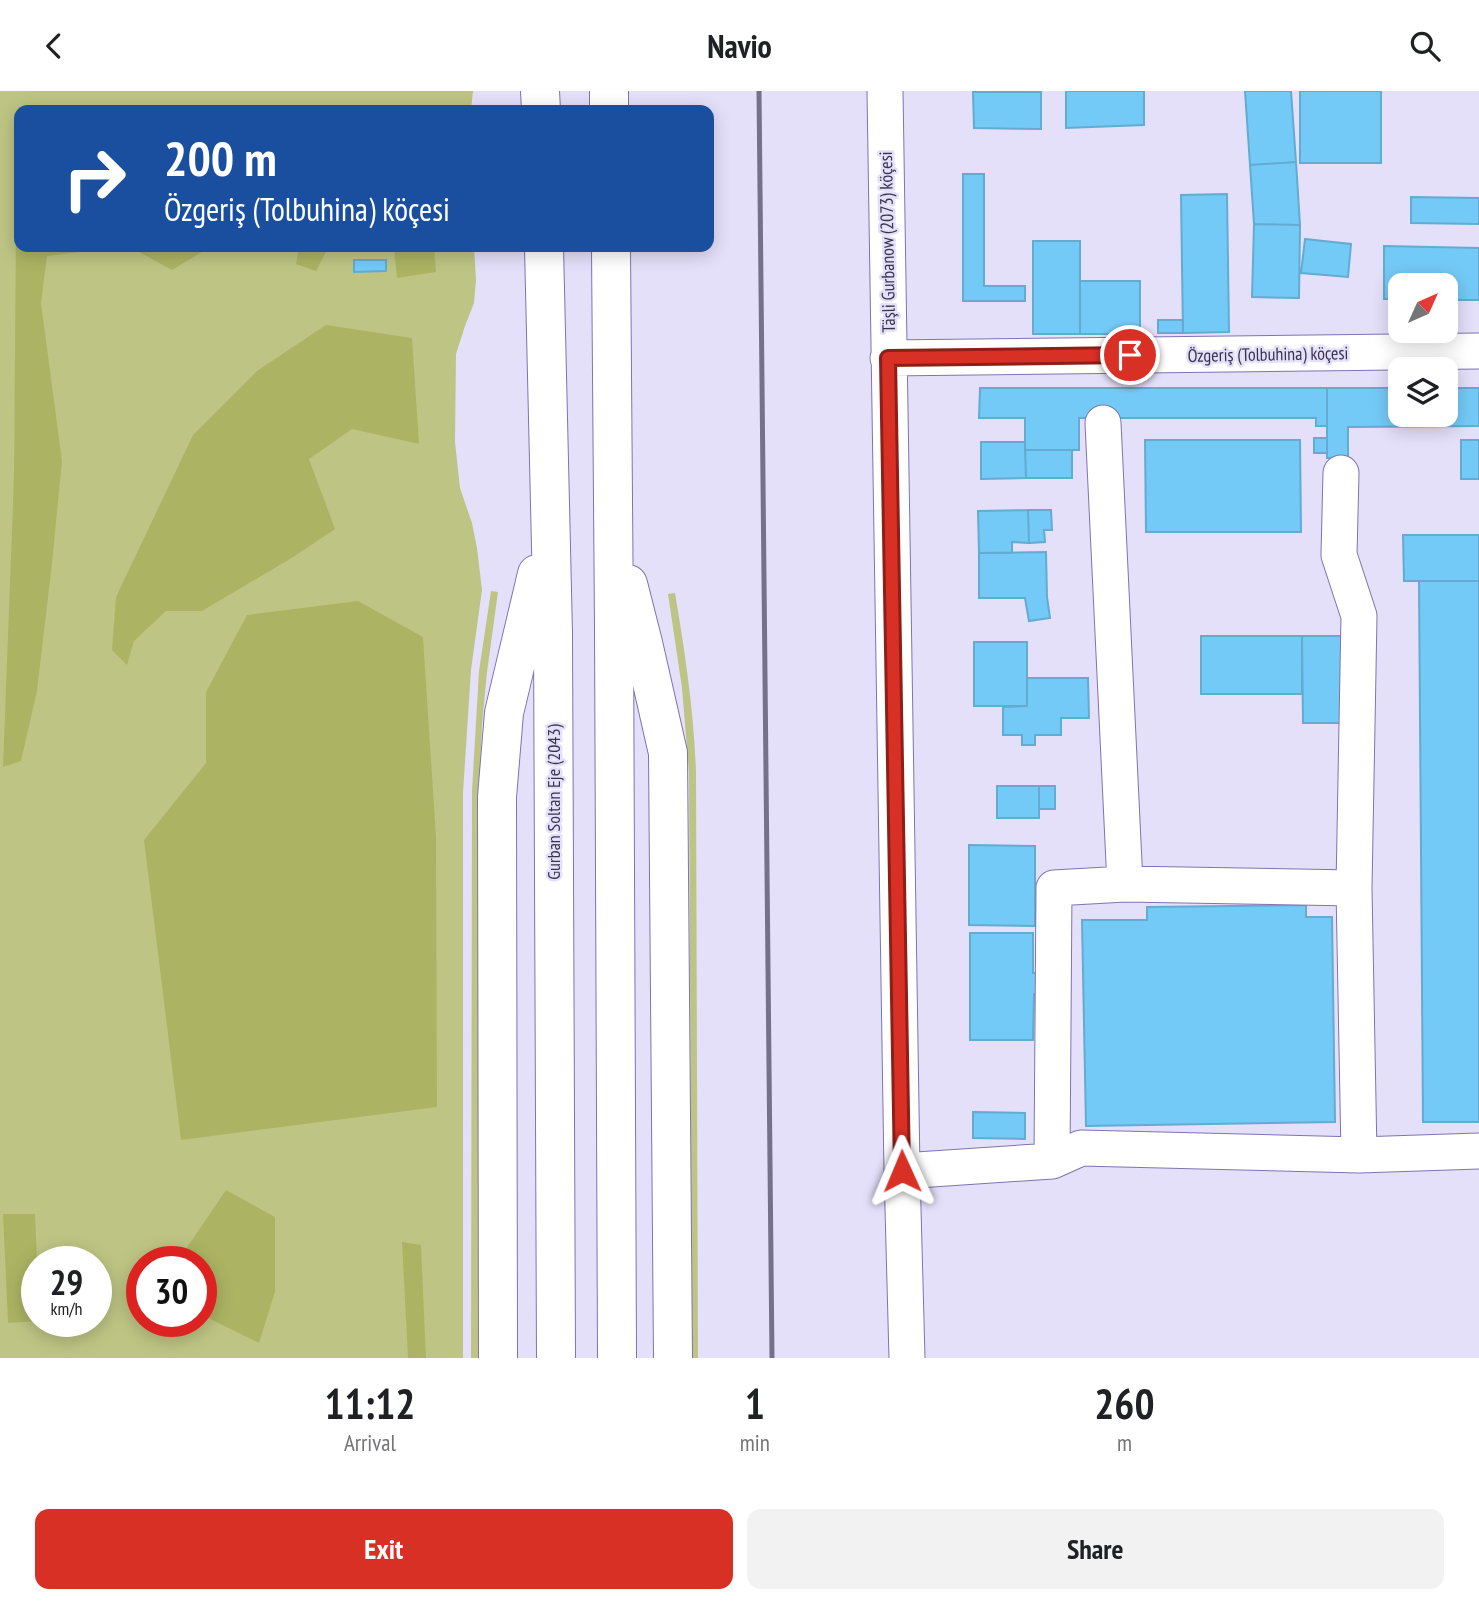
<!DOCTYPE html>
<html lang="en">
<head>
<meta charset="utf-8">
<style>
	:root { --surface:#fff; --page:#f2f2f2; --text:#202124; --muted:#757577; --accent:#d93025 }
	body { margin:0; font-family:"PT Sans Narrow",sans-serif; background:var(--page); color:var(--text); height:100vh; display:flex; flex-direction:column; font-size:26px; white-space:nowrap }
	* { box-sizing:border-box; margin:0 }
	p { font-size:23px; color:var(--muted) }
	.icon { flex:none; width:38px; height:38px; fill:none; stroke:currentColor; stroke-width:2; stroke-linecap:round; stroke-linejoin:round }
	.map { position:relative; height:1267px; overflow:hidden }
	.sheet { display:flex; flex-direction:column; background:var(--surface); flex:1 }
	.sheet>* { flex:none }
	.top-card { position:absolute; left:14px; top:14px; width:700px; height:147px; border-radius:14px; box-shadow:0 4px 18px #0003; background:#1a4fa0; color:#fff; overflow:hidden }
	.needle { width:46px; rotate:45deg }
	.fabs { position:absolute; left:1388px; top:182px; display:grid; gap:14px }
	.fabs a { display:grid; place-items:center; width:70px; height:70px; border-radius:14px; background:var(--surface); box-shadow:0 4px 18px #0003; font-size:35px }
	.speed { position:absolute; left:21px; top:1155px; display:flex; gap:14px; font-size:35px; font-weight:700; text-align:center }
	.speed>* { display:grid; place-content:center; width:91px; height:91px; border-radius:50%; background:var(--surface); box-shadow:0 4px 18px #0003; line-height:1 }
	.speed small { font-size:18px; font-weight:400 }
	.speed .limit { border:10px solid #d22; background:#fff; color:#111 }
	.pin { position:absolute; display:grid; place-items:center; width:60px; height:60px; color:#fff; margin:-30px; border:4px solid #fff; border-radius:50%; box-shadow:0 2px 7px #0007 }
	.me { position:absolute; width:77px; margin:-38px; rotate:359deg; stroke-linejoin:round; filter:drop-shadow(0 0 5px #0008) }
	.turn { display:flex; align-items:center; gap:24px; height:147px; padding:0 35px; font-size:32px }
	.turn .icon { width:91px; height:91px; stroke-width:2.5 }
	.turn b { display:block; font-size:49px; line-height:60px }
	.eta { display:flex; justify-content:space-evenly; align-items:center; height:119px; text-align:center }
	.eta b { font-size:42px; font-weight:700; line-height:49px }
	.cta { display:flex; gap:14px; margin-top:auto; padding:14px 35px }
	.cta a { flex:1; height:80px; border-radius:14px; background:var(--accent); color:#fff; font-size:28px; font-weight:700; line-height:80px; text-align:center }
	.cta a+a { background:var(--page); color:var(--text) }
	header { display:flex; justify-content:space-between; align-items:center; height:91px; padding:0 35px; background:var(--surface); font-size:32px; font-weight:700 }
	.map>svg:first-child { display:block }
</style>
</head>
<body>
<header><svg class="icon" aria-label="back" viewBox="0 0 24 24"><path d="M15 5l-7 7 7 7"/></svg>Navio<svg class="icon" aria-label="search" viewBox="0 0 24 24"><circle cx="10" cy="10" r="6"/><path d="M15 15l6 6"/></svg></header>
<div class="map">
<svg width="1479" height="1267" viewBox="0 0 1479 1267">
	<rect width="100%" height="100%" fill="#e4e0fa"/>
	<path fill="#bec584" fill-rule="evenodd" d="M0,0H473L471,19H19V156H474L476,189L474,212L465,235L456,263L455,351L460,397L472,432L477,457L482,499L471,579L463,702V1267H0ZM37,1171H96V1230H37ZM142,1171H201V1230H142Z
		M491,500L498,501L487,581L482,634L479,700L478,1267H471L472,700L479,580Z
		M675,502C685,561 694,621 696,681L698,1267H692L689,681L682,597L668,503Z"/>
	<path fill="#acb463" d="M19,124V156H124L47,165L41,212L62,370L52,472L37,600L21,670L3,676L14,385L16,131Z
		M130,156H210L172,179Z
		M299,156H434L436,181L397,187L394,158L327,159L316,180L296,173Z
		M326,234L412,247L419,353L352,338L309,368L335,438L290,468L202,520H166L134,550L127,574L112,559L116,506L193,344L257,280Z
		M358,510L423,546L436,746L437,1016L181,1049L144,749L206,672V601L247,524Z
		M226,1099L275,1126V1201L259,1252L206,1226L201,1215V1171H184L181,1165Z
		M3,1123H35L37,1171V1230L8,1232Z
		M402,1151L421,1154L426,1267H408Z"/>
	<path fill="#74caf7" stroke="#63abd1" stroke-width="2" d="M1066,0H1144V34L1066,37Z
		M1245,0H1291L1296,71L1250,74Z
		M1300,0H1381V72H1300Z
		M973,1H1041V38L974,37Z
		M1296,71L1300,134L1254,133L1250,74Z
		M963,83H984V195H1025V210H963Z
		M1227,103L1229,241L1183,242L1181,104Z
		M1411,106L1479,107V133L1411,132Z
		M1254,133L1300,134L1299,207L1252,206Z
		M1305,148L1351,153L1348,186L1301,182Z
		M1033,150H1080V243H1033Z
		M1384,155L1479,157V209H1446V194H1400V208H1384Z
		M354,169H386V180L354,181Z
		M1080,190H1140V243H1080Z
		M1158,229H1183V242H1158Z
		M980,297H1327V335H1316V327H1079V359H1025V327H979Z
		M1327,297H1400V324H1446V297H1479V335L1348,336V366L1327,367Z
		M1314,347H1327V362H1314Z
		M1145,349H1300L1301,441H1146Z
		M1461,349H1479V388H1461Z
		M981,351H1025L1026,387L981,388Z
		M1025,359H1072V387H1026Z
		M1028,419H1051L1052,439H1044L1045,451L1029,452Z
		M1028,419L1029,452L1012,451V462H979L978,420Z
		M1403,444H1479V490H1404Z
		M1046,461L1047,506L1050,527L1029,530L1025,507H979V462Z
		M1419,490H1479V1031H1423Z
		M1201,545H1302V603H1201Z
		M1302,545H1344V632H1303Z
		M974,551H1027V615H974Z
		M1027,587H1088L1089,627H1061V644H1035V654H1022V644H1003V616L1027,615Z
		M997,695H1039V727H997Z
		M1039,695H1055V718H1039Z
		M969,754L1035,755V835L969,834Z
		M1306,814V826H1332L1335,1031L1086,1035L1082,829H1147V816Z
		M970,842H1033V882H1038V903H1034L1033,949H970Z
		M973,1021L1025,1022V1048L973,1047Z"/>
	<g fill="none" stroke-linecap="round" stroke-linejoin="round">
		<defs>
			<path id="minor" d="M885,0L902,1080L907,1267
				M888,267L1479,260
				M1341,382L1339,464L1359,525L1354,797L1359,1064
				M1125,793L1354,797
				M1052,1070L1054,797L1125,793L1103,332
				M902,1080L1052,1070L1081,1057L1359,1064L1479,1060"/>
			<path id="highway" d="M540,0L541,19
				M609,0V19
				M544,156L553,542L556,1267
				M611,156L614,535L617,1267
				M628,493L643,552L668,662L673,1267
				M498,1267L497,706L504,622L537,483"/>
		</defs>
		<use href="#minor" stroke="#8073af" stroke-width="37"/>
		<use href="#highway" stroke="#8073af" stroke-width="40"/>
		<use href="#minor" stroke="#fff" stroke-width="35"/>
		<use href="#highway" stroke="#fff" stroke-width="38"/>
		<path stroke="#76718b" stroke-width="5" d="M759,0L772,1267"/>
	</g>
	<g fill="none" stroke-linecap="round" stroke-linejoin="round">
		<defs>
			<path id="route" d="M902,1080L888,267L1130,264"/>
		</defs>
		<use href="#route" stroke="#8d1f18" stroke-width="18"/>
		<use href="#route" stroke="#d93025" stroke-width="12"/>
	</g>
	<g text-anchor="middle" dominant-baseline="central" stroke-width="5" stroke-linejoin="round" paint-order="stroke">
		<g font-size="18" fill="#39334d" stroke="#e4e0fa">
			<text transform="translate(887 151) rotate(-91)">Täşli Gurbanow (2073) köçesi</text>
			<text transform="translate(1268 263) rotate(-1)">Özgeriş (Tolbuhina) köçesi</text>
			<text transform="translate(553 711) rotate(-90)">Gurban Soltan Eje (2043)</text>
		</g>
	</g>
</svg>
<div class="fabs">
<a><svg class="needle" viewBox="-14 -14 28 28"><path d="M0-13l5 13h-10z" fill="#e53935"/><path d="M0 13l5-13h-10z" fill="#757577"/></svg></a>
<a><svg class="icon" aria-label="layers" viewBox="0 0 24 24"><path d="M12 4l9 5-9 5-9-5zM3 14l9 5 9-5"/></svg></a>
</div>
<div class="speed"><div>29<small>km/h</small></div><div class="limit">30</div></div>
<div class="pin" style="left:1130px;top:264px;background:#d93025"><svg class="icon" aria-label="arrive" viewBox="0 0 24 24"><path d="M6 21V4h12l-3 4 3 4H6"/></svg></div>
<svg class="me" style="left:902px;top:1080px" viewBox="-20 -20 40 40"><path d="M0-17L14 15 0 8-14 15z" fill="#d93025" stroke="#fff" stroke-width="4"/></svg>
<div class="top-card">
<div class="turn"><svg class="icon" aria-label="right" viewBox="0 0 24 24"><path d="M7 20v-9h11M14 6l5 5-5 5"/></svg><div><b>200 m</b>Özgeriş (Tolbuhina) köçesi</div></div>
</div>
</div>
<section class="sheet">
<div class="eta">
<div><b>11:12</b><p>Arrival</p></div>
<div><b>1</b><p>min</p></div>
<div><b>260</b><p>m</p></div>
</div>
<div class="cta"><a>Exit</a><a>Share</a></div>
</section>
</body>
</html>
